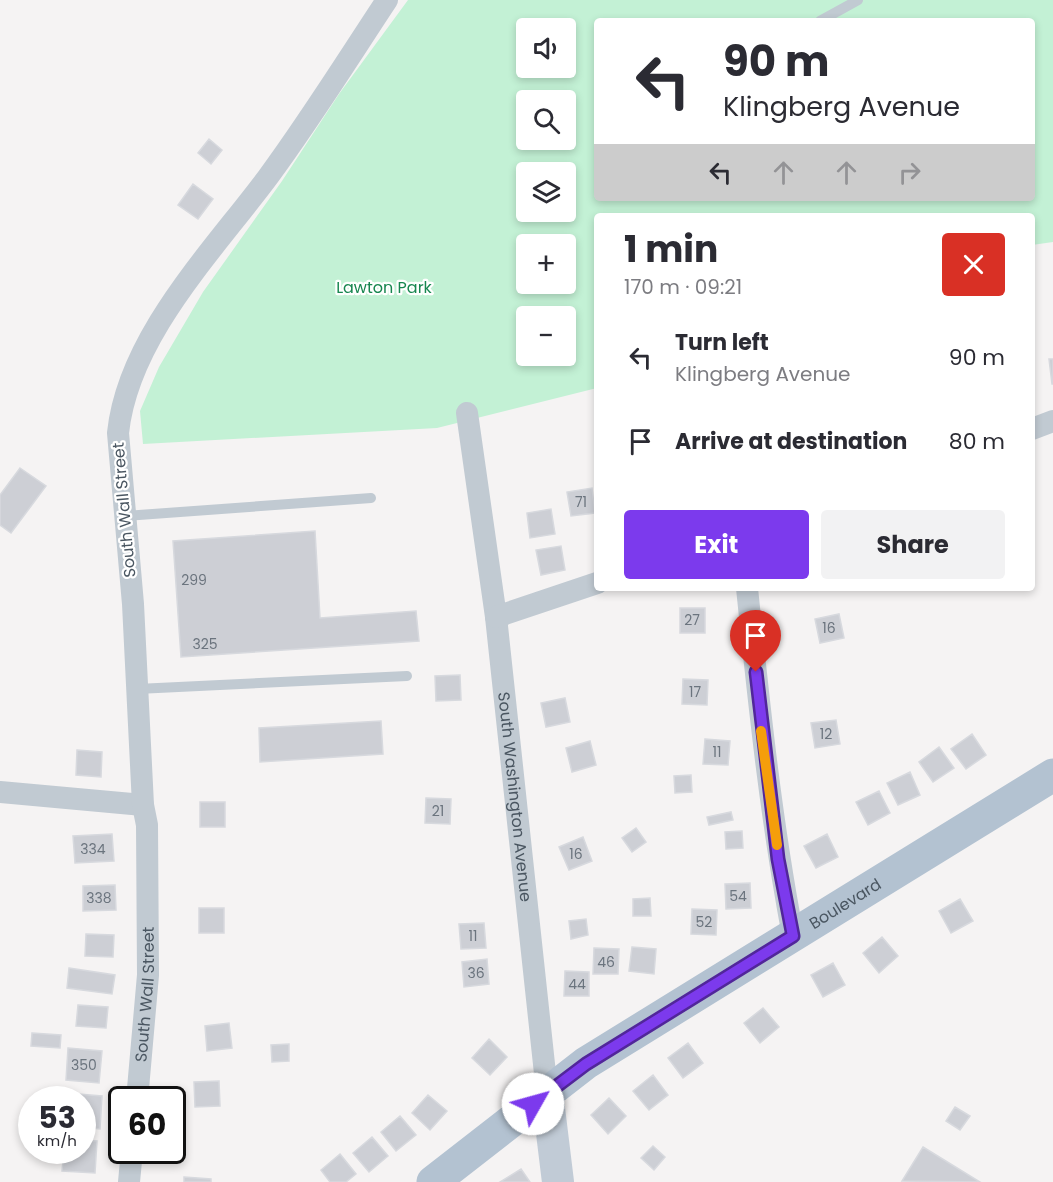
<!DOCTYPE html>
<html lang="en">
<head>
<meta charset="utf-8">
<style>
	:root { --surface:#fff; --page:#f2f2f3; --text:#2b2b33; --muted:#7c7c81; --accent:#7c3aed }
	body { margin:0; font-family:Poppins,sans-serif; background:var(--page); color:var(--text); height:100vh; display:flex; flex-direction:column; font-size:22px; white-space:nowrap }
	* { box-sizing:border-box; margin:0 }
	p { font-size:20px; color:var(--muted) }
	.icon { flex:none; width:33px; height:33px; fill:none; stroke:currentColor; stroke-width:2; stroke-linecap:round; stroke-linejoin:round }
	.map { position:relative; flex:1; overflow:hidden }
	.panel { position:absolute; left:594px; top:213px; width:441px; height:378px; display:flex; flex-direction:column; background:var(--surface); border-radius:6px; box-shadow:0 3px 9px #0003 }
	.panel>* { flex:none }
	.top-card { position:absolute; left:594px; top:18px; width:441px; height:183px; border-radius:6px; box-shadow:0 3px 9px #0003; background:#fff; color:var(--text); overflow:hidden }
	.fabs { position:absolute; left:516px; top:18px; display:grid; gap:12px }
	.fabs a { display:grid; place-items:center; width:60px; height:60px; border-radius:6px; background:var(--surface); box-shadow:0 3px 9px #0003; font-size:30px }
	.speed { position:absolute; left:18px; top:1086px; display:flex; gap:12px; font-size:30px; font-weight:700; text-align:center }
	.speed>* { display:grid; place-content:center; width:78px; height:78px; border-radius:50%; background:var(--surface); box-shadow:0 3px 9px #0003; line-height:1 }
	.speed small { font-size:15px; font-weight:400 }
	.speed .limit { border:3px solid #111; border-radius:9px; background:#fff; color:#111 }
	.pin { position:absolute; display:grid; place-items:center; width:51px; height:51px; color:#fff; margin:-62px -26px; border-radius:50% 50% 50% 0; rotate:-45deg; box-shadow:0 0 6px #0007 }
	.pin .icon { rotate:45deg }
	.me { position:absolute; width:66px; margin:-33px; rotate:52deg; stroke-linejoin:round; filter:drop-shadow(0 0 4px #0008) }
	.turn { display:flex; align-items:center; gap:21px; height:126px; padding:0 30px; font-size:27px }
	.turn .icon { width:78px; height:78px; stroke-width:2.5 }
	.turn b { display:block; font-size:42px; line-height:51px }
	.lanes { display:flex; align-items:center; height:57px; padding:0 30px; background:#0003; justify-content:center; gap:30px; direction:ltr }
	.lanes .off { opacity:.35 }
	.round { display:grid; place-items:center; flex:none; width:63px; height:63px; border-radius:6px; background:var(--page) }
	.headline { display:flex; align-items:center; justify-content:space-between; height:102px; padding:0 30px }
	h1 { font-size:36px; font-weight:700; line-height:45px }
	.action { display:flex; gap:12px; margin-top:auto; padding:12px 30px }
	.action a { flex:1; height:69px; border-radius:6px; background:var(--accent); color:#fff; font-size:24px; font-weight:700; line-height:69px; text-align:center }
	.action a+a { background:var(--page); color:var(--text) }
	ul { padding:0; list-style:none }
	li { display:flex; align-items:center; gap:18px; height:84px; padding:0 30px }
	li div { flex:1 }
	li b { display:block; font-size:22px }
	li em { font-style:normal }
	.map>svg:first-child { display:block }
</style>
</head>
<body>
<div class="map">
<svg width="1053" height="1182" viewBox="0 0 1053 1182">
	<rect width="100%" height="100%" fill="#f5f3f3"/>
	<path fill="#c3f1d5" fill-rule="evenodd" d="M408,0H1053V242L1032,245V216H597V388L437,428L143,444L140,411L159,367L203,292L282,181L339,94ZM597,21H1032V198H597ZM526,28H566V68H526ZM526,100H566V140H526ZM526,172H566V212H526ZM526,244H566V284H526ZM526,316H566V356H526Z"/>
	<path fill="#cdcfd5" stroke="#d7d9de" stroke-width="1.5" d="M209,139L222,150L211,164L198,153Z
		M193,184L213,199L198,219L178,205Z
		M1049,359H1053V384H1052Z
		M20,468L46,486L11,533L0,525V495Z
		M592,488L595,513L571,516L567,492Z
		M551,509L555,534L530,538L527,513Z
		M315,531L320,618L416,611L419,641L181,657L173,541Z
		M561,546L565,570L541,575L536,550Z
		M680,608H705V633H680Z
		M839,614L844,638L820,643L815,619Z
		M460,675L461,700L436,701L435,676Z
		M683,679L708,680L707,705L682,704Z
		M565,698L570,722L546,727L541,703Z
		M836,720L840,744L815,748L811,723Z
		M381,721L383,754L260,762L259,728Z
		M972,734L986,755L966,769L951,749Z
		M705,739L730,741L728,765L703,764Z
		M590,741L596,765L572,772L566,748Z
		M939,747L954,768L933,782L919,762Z
		M77,750L102,752L101,777L76,775Z
		M910,772L920,795L898,805L887,783Z
		M691,775L692,792L675,793L674,776Z
		M879,791L890,813L868,825L856,802Z
		M426,798L451,799L450,824L425,823Z
		M200,802H225V827H200Z
		M731,812L733,820L709,825L707,817Z
		M636,828L646,842L632,852L622,838Z
		M742,831L743,848L726,849L725,832Z
		M112,834L114,861L75,863L73,836Z
		M827,834L838,857L816,868L804,846Z
		M583,837L592,861L569,870L559,847Z
		M750,883L751,908L726,909L725,884Z
		M115,885L116,910L83,911V886Z
		M650,898L651,916H633V899Z
		M960,899L973,921L951,933L939,911Z
		M199,908H224V933H199Z
		M692,909L717,910L716,935L691,934Z
		M586,919L588,935L571,939L569,921Z
		M484,923L486,948L461,949L459,924Z
		M86,934L114,935L113,957L85,956Z
		M882,937L898,956L879,973L863,953Z
		M632,947L656,949L654,974L629,971Z
		M594,948L619,949L618,974H593Z
		M487,959L489,984L464,987L462,962Z
		M833,963L845,985L823,997L811,975Z
		M69,968L115,975L112,994L67,988Z
		M565,971L589,972V996H564Z
		M78,1005L108,1007L106,1028L76,1026Z
		M763,1008L779,1027L760,1043L744,1023Z
		M229,1023L232,1048L207,1051L205,1026Z
		M32,1033L61,1035L60,1048L31,1046Z
		M489,1039L507,1057L490,1075L472,1058Z
		M688,1043L703,1063L683,1078L668,1058Z
		M289,1044V1061L272,1062L271,1045Z
		M68,1048L102,1051L99,1083L66,1080Z
		M653,1075L668,1095L649,1110L633,1091Z
		M219,1081L220,1106L195,1107L194,1082Z
		M66,1093L102,1096L100,1129L82,1127V1100H66Z
		M428,1095L447,1111L430,1130L412,1113Z
		M609,1098L626,1116L608,1134L591,1115Z
		M955,1107L970,1116L960,1130L946,1121Z
		M400,1116L416,1135L396,1151L381,1132Z
		M372,1137L388,1156L369,1172L353,1153Z
		M82,1140L97,1141L95,1173L62,1171L64,1150H82Z
		M653,1146L665,1157L654,1170L641,1158Z
		M923,1147L980,1182L902,1181Z
		M340,1154L356,1174L346,1182H330L321,1170Z
		M521,1169L530,1182H500Z
		M184,1177L211,1179V1182H184Z"/>
	<g fill="none" stroke-linecap="round" stroke-linejoin="round">
		<path stroke="#c1cad2" stroke-width="10" d="M820,21L858,0
			M125,516L371,498
			M137,689L407,676"/>
		<g stroke="#c1cad2" stroke-width="22">
			<path id="s1" d="M467,413L496,617L547,1092"/>
			<path d="M1032,429L1053,421"/>
			<path d="M747,588C759,705 771,820 793,936"/>
			<path d="M496,617L597,583"/>
			<path d="M0,792L143,805"/>
			<path id="s2" d="M137,1100L148,975L147,825L143,805L133,604L118,433C128,337 212,252 268,177C310,120 348,59 387,0"/>
			<path d="M129,1182L132,1150"/>
		</g>
		<path stroke="#c1cbd6" stroke-width="32" d="M547,1092L558,1182"/>
		<path stroke="#b3c2d1" stroke-width="33" id="s3" d="M433,1182L586,1063L1053,775"/>
	</g>
	<g fill="none" stroke-linecap="round" stroke-linejoin="round">
		<defs>
			<path id="route" d="M533,1104L586,1064L793,936L778,859L756,672"/>
		</defs>
		<use href="#route" stroke="#51269a" stroke-width="15"/>
		<use href="#route" stroke="#7c3aed" stroke-width="10"/>
		<path stroke="#f59e0b" stroke-width="10" d="M761,731L777,845"/>
	</g>
	<g text-anchor="middle" dominant-baseline="central" stroke-width="4.5" stroke-linejoin="round" paint-order="stroke">
		<g font-size="14" fill="#6b747e">
			<text x="581" y="502">71</text>
			<text x="194" y="580">299</text>
			<text x="692" y="620">27</text>
			<text x="829" y="628">16</text>
			<text x="205" y="644">325</text>
			<text x="695" y="692">17</text>
			<text x="826" y="734">12</text>
			<text x="717" y="752">11</text>
			<text x="438" y="811">21</text>
			<text x="93" y="849">334</text>
			<text x="576" y="854">16</text>
			<text x="738" y="896">54</text>
			<text x="99" y="898">338</text>
			<text x="704" y="922">52</text>
			<text x="473" y="936">11</text>
			<text x="606" y="962">46</text>
			<text x="476" y="973">36</text>
			<text x="577" y="984">44</text>
			<text x="84" y="1065">350</text>
		</g>
		<g font-size="16" fill="#17864f" stroke="#fff">
			<text x="384" y="287">Lawton Park</text>
		</g>
		<g font-size="16" fill="#4a5661" stroke="#fff">
			<text transform="translate(124 510) rotate(-95)">South Wall Street</text>
			<text stroke="none"><textPath href="#s1" startOffset="387">South Washington Avenue</textPath></text>
			<text stroke="none"><textPath href="#s3" startOffset="498">Boulevard</textPath></text>
			<text stroke="none"><textPath href="#s2" startOffset="106">South Wall Street</textPath></text>
		</g>
	</g>
</svg>
<div class="fabs">
<a><svg class="icon" aria-label="sound" viewBox="0 0 24 24"><path d="M4 9h4l5-4v14l-5-4H4zM17 9q2 3 0 6"/></svg></a>
<a><svg class="icon" aria-label="search" viewBox="0 0 24 24"><circle cx="10" cy="10" r="6"/><path d="M15 15l6 6"/></svg></a>
<a><svg class="icon" aria-label="layers" viewBox="0 0 24 24"><path d="M12 4l9 5-9 5-9-5zM3 14l9 5 9-5"/></svg></a>
<a>+</a>
<a>−</a>
</div>
<div class="speed"><div>53<small>km/h</small></div><div class="limit">60</div></div>
<div class="pin" style="left:756px;top:672px;background:#d93025"><svg class="icon" aria-label="arrive" viewBox="0 0 24 24"><path d="M6 21V4h12l-3 4 3 4H6"/></svg></div>
<svg class="me" style="left:533px;top:1104px" viewBox="-20 -20 40 40"><circle r="19" fill="#fff"/><path d="M0-13L10 11 0 6-10 11z" fill="#7c3aed"/></svg>
<div class="top-card">
<div class="turn"><svg class="icon" aria-label="left" viewBox="0 0 24 24"><path d="M17 20v-9H6M10 6l-5 5 5 5"/></svg><div><b>90 m</b>Klingberg Avenue</div></div>
<div class="lanes"><svg class="icon" aria-label="left" viewBox="0 0 24 24"><path d="M17 20v-9H6M10 6l-5 5 5 5"/></svg><svg class="icon off" aria-label="ahead" viewBox="0 0 24 24"><path d="M12 20V5M6 11l6-6 6 6"/></svg><svg class="icon off" aria-label="ahead" viewBox="0 0 24 24"><path d="M12 20V5M6 11l6-6 6 6"/></svg><svg class="icon off" aria-label="right" viewBox="0 0 24 24"><path d="M7 20v-9h11M14 6l5 5-5 5"/></svg></div>
</div>
<section class="panel">
<div class="headline"><div><h1>1 min</h1><p>170 m · 09:21</p></div><a class="round" style="background:#d93025;color:#fff"><svg class="icon" aria-label="close" viewBox="0 0 24 24"><path d="M6 6l12 12M18 6L6 18"/></svg></a></div>
<ul>
<li><svg class="icon" aria-label="left" viewBox="0 0 24 24"><path d="M17 20v-9H6M10 6l-5 5 5 5"/></svg><div><b>Turn left</b><p>Klingberg Avenue</p></div><em>90 m</em></li>
<li><svg class="icon" aria-label="arrive" viewBox="0 0 24 24"><path d="M6 21V4h12l-3 4 3 4H6"/></svg><div><b>Arrive at destination</b></div><em>80 m</em></li>
</ul>
<div class="action"><a>Exit</a><a>Share</a></div>
</section>
</div>
</body>
</html>
